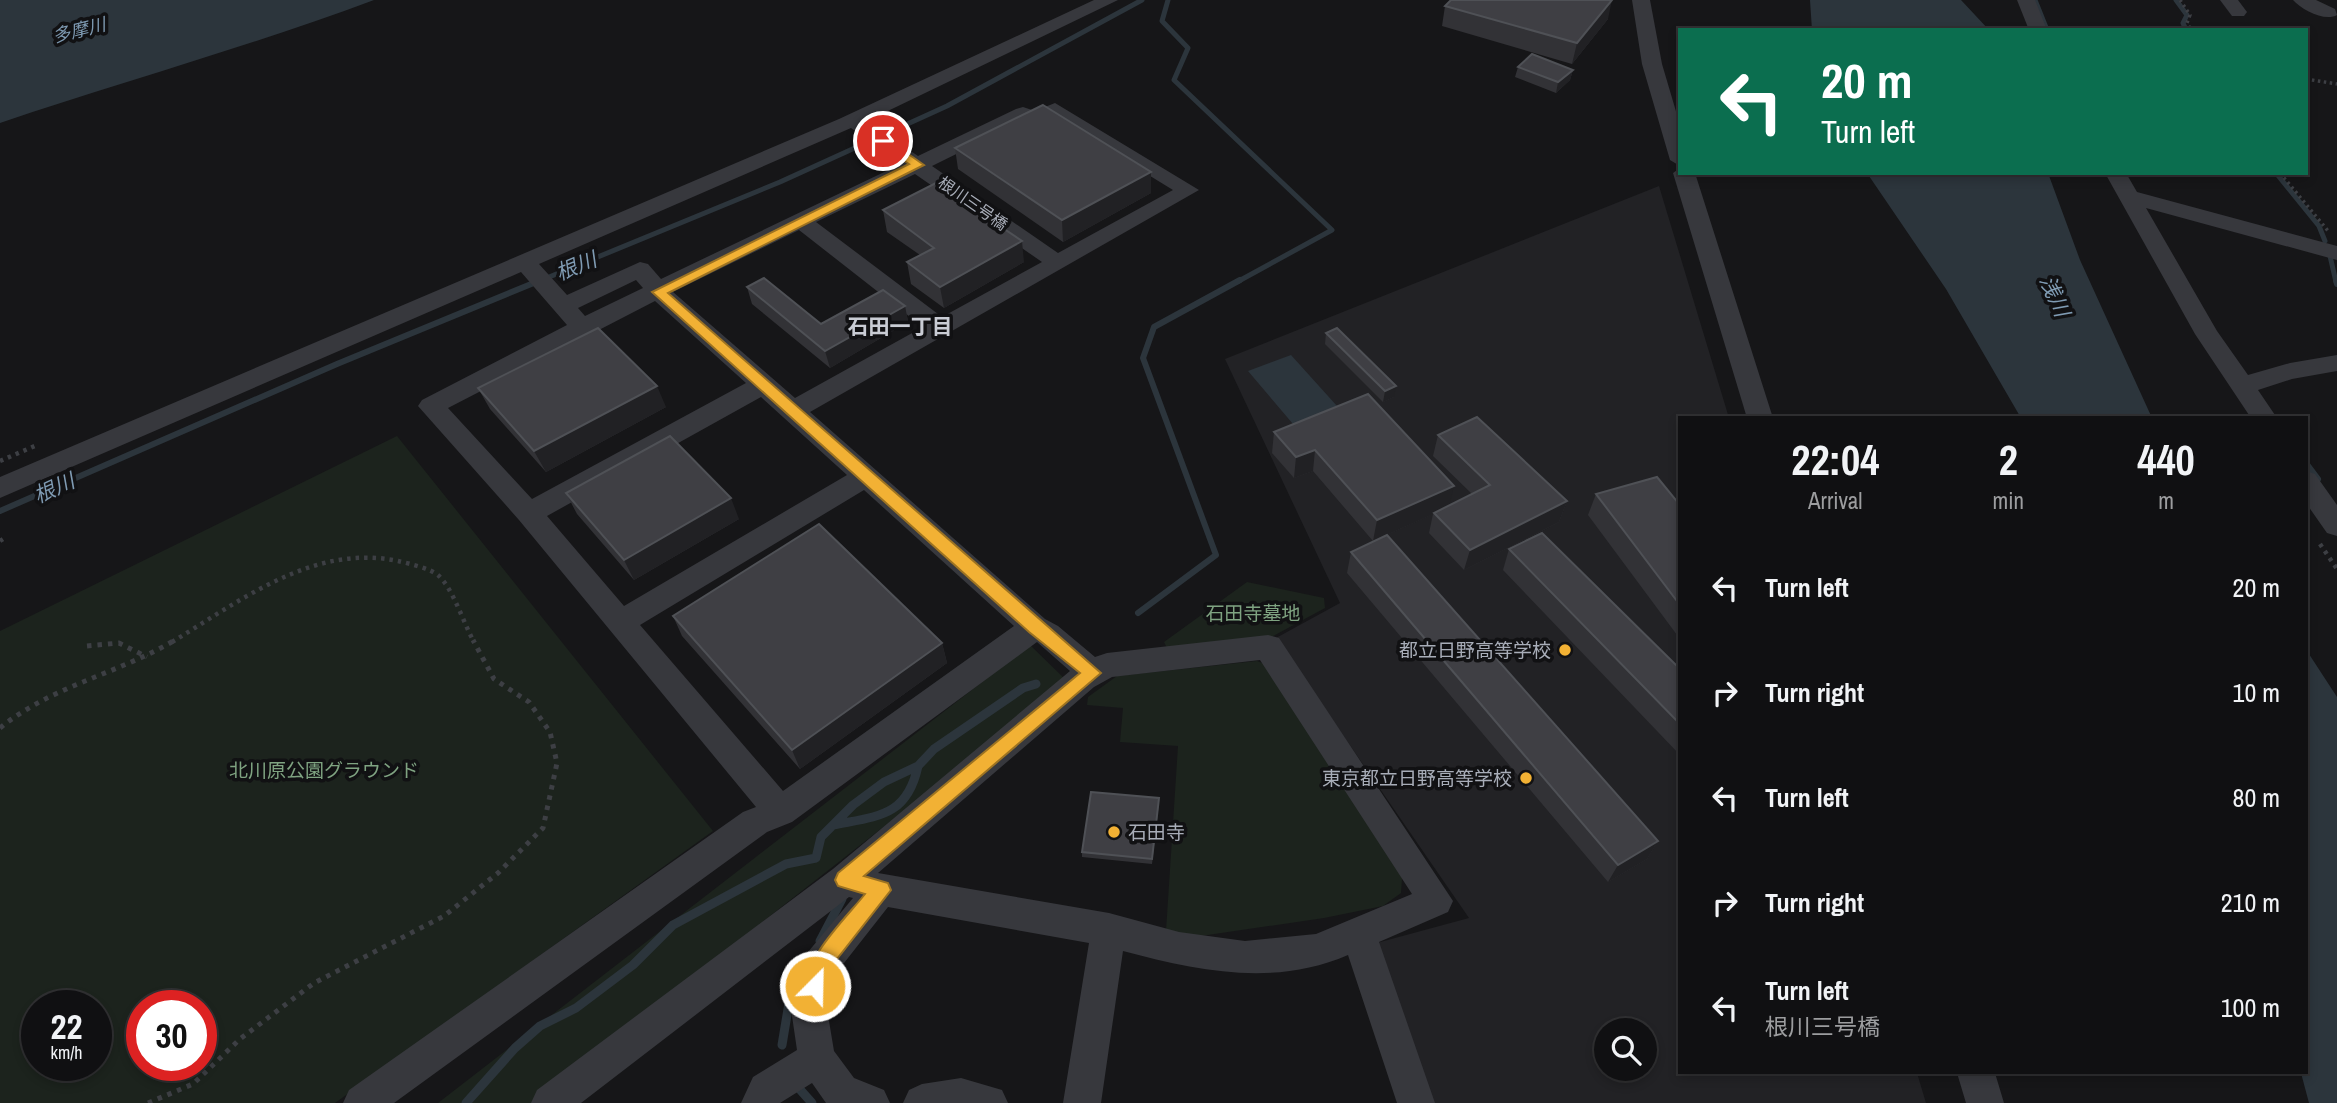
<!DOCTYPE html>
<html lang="en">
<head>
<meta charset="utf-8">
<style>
	:root { --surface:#101012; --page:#1e1e20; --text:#f1f3f6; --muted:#9c9d9f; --line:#303032 }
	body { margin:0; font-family:"Archivo Narrow","Noto Sans JP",sans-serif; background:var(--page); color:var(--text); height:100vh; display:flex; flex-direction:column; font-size:26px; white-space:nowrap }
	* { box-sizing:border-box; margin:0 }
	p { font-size:23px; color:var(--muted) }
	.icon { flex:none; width:38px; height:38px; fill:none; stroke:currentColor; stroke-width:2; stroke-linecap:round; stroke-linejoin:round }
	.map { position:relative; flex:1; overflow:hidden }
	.details { position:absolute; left:1678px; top:416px; width:630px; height:658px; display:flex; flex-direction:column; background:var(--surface); border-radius:0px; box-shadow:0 4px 10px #0003,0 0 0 2px var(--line) }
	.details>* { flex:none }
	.guide { position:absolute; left:1678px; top:28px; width:630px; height:147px; border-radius:0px; box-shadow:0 4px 10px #0003,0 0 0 2px var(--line); background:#0b6e4f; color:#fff; overflow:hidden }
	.fabs { position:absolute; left:1594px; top:1018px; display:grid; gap:14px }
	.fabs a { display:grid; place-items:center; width:63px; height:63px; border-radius:50%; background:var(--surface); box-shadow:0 4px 10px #0003,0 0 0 2px var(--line); font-size:35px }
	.speed { position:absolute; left:21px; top:990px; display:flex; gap:14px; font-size:35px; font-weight:700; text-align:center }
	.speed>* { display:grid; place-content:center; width:91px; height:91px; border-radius:50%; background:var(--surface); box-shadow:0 4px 10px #0003,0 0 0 2px var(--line); line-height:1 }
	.speed small { font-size:18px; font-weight:400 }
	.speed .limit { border:10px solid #d22; background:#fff; color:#111 }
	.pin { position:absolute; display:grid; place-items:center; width:60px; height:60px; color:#fff; margin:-30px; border:4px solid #fff; border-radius:50%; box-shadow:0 2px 7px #0007 }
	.me { position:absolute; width:77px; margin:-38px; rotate:23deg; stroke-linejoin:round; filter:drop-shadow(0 0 5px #0008) }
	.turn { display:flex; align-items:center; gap:24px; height:147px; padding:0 28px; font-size:32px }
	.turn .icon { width:91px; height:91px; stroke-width:2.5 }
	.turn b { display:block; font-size:49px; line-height:60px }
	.eta { display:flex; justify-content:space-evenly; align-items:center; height:119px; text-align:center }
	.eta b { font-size:42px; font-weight:700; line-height:49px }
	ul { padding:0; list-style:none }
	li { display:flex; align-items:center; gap:21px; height:105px; padding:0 28px }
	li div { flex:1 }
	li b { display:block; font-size:26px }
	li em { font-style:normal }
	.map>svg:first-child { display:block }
</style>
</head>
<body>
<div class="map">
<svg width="2337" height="1103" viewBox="0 0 2337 1103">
	<rect width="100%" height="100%" fill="#161618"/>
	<path fill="#222225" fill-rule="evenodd" d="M1659,186L1729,418H1680V1073H1917L1926,1103H1426L1373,944L1469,918L1276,638L1340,603L1225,359ZM1606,1031H1645V1069H1606Z"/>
	<path fill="#1c231d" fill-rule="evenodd" d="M397,436L713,831L335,1103H0V631ZM37,1006H96V1066H37ZM142,1006H201V1066H142Z
		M1247,582L1324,598L1325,608L1266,640L1168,650L1164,642Z
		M1030,645L1068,682L532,1103H438Z
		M1257,661L1270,666L1403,863L1401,893L1383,906L1324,918L1194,937L1166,931L1178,746L1120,742L1123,708L1087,705L1088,697L1117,676Z"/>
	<path fill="#2c353c" d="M0,0H374C251,46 124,81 0,123Z
		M1810,0H1961L1989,30H1812Z
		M1867,173H2048L2080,260L2152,418H2021L1946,289Z
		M1291,355L1337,406L1293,424L1248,371Z
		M2307,651L2337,697V1103H2309L2301,1073H2306Z"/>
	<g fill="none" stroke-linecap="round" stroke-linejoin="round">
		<path stroke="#2c353c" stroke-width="5" d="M1168,0L1162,21L1188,48L1174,80L1332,230L1237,282
			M2035,0L2047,30
			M2176,0L2187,15L2183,23L2186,30
			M2276,173L2319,226L2325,241
			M2330,256L2336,282
			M537,282L780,182L947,106L1142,0"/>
		<path stroke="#2c353c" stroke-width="6" d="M2336,280L2337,284
			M2306,463L2318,479
			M0,511L337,364L541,280
			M1138,613L1216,555L1143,358L1154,327L1240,280"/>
		<path stroke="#2c353c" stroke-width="9" d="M833,825C878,816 907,817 918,766
			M820,941L842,899
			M782,1045L790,997L803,973
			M796,1085L812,1103
			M466,1103L515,1048L540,1026L576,1008L633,965L673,925L786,864L816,858L821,837L853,805L884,782L918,766L934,749L1023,688L1036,684"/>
		<path stroke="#3d3f44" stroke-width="3.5" stroke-dasharray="2.5 3.5" stroke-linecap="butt" d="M2180,0L2190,15L2187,23L2191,30
			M2306,79L2337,84
			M2280,173L2329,232"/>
		<path stroke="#3d3f44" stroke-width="4.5" stroke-dasharray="3.5 5" stroke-linecap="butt" d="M0,461L37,445
			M0,541L6,537
			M2320,544L2337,569
			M172,642C240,601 314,543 398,561C410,564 430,568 439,576C453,589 464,624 474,642"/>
		<path stroke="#3d3f44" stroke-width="5" stroke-dasharray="4.5 6" stroke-linecap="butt" d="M87,646L119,643L147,657
			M0,728C51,686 118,674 175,640
			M148,1103L193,1084L240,1039L314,983L444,916L498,873L543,828L557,763L550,732L529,702L494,679L473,640"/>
		<path fill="#37383d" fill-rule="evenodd" d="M1094,0H1118L867,121L918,156L1016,109L1023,107L1035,111L1055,103L1199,190L810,412L1045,619L1058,626L1095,657L1107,653L1268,635L1279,638L1453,901L1448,912L1379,942L1435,1103H1397L1348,955C1274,987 1198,971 1123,951L1101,1103H1063L1089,943L888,907L837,972L827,1009L834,1051L854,1078L884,1090L890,1103H826L812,1083L780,1103H741L753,1077L797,1050L791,1009L803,964L808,952L853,898L849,897L581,1103H531L537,1090L833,869L1070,671L1037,642L792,822L767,832L394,1103H343L349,1090L743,812L756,807L519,520L418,406L422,400L567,325L521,272L0,498V477L839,119ZM1054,117L1173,190L1058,253L932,166L1023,121L1035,125ZM851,128L901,164L661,279L648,264L640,262L567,295L539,264ZM915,174L1042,262L942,317L816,222ZM799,230L923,327L795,398L673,292ZM636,280L643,288L585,316L578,308ZM655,301L746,383L532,499L448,408ZM761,397L847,475L624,606L547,516ZM864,490L1014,626L783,791L640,625ZM1260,660L1412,894L1316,934L1245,941L1179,932L1109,913L878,873L1094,687L1112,677Z
			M1632,0H1650L1662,64L1680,125V166L1670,160L1642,64Z
			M2017,0H2035L2047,30H2029Z
			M2220,0H2238L2247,12L2244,16H2232Z
			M2293,0H2316L2335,9L2337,15C2325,22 2302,10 2293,0Z
			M1680,168V173H1695L1773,418H1747L1673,173Z
			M2105,173H2126L2137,192L2337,246V260L2146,208L2217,331L2248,375L2290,363L2337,355V371L2292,379L2258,390L2277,418H2251L2195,334Z
			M2306,471L2315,474L2337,505V536L2327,533L2306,503Z
			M1957,1073H1995L2004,1103H1966Z
			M961,1078L1002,1090L1008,1103H903L909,1090L922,1084Z"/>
	</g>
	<path fill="#323236" d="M1445,6L1608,19L1572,64L1442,26Z
		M1518,67L1573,70L1570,80L1556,93L1515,77Z
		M955,148L1151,193L1063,242L958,169Z
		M883,210L1024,262L944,308L911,284L907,262L920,255L887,232Z
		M747,287L821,324L905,306L908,322L830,368L752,304Z
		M1326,333L1394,397L1383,402L1325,344Z
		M478,388L666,407L546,472L490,409Z
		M1274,432L1450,505L1472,494L1433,456L1438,435L1567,501L1559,522L1464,570L1429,533L1433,514L1373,541L1313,471L1294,478L1272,453Z
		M566,493L739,519L634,580L577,514Z
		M1596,494L1680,505V639L1588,515Z
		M1509,549L1680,669V755L1503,570Z
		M1351,552L1658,841L1647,859L1608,882L1347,573Z
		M673,616L942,643L947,663L800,769L682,636Z
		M1159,803L1152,864L1082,857V852Z"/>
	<path fill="#212124" d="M1612,0L1608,19L1572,64L1577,43Z
		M1573,70L1570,80L1556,93L1558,82Z
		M1151,172V193L1063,242L1062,220Z
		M1022,241L1024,262L944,308L940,287Z
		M905,306L908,322L830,368L825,351Z
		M657,386L666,407L546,472L534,451Z
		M1396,386L1394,397L1383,402L1385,391Z
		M1315,450L1313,471L1294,478L1296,457Z
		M1454,486L1449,507L1373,541L1377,520Z
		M731,498L739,519L634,580L624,560Z
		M1567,501L1559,522L1464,570L1470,550Z
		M942,643L947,663L800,769L792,750Z
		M1658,841L1647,859L1608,882L1618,865Z"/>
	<path fill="#3f3f44" stroke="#4f5156" stroke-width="2" d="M1451,0H1612L1577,43L1445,6Z
		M1532,54L1573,70L1558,82L1518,67Z
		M1043,105L1151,172L1062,220L955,148Z
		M936,183L1022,241L940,287L907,262L934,248L883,210Z
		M764,278L821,324L883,290L905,306L825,351L747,287Z
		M598,328L657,386L534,451L478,388Z
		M1337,328L1396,386L1385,391L1326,333Z
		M1368,394L1454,486L1377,520L1315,450L1296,457L1274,432Z
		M1477,417L1567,501L1470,550L1434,513L1490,485L1438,435Z
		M670,436L731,498L624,560L566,493Z
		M1657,477L1680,505V605L1596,494Z
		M819,524L942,643L792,750L673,616Z
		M1542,533L1680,669V724L1509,549Z
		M1387,535L1658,841L1618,865L1351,552Z
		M1091,792L1159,798L1152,859L1082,852Z"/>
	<path fill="#f2b134" stroke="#9d7322" stroke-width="2" d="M879,139H887L924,165L668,293L1101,673L864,876L888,883L891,890L830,968L822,994L815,996L808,994C796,965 848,916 865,894L838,886L835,880L838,873L1080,673L1029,632L652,292L909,164L879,144Z"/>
	<g fill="#f2b134" stroke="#111113" stroke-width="2.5">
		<circle cx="1565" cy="650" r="7"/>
		<circle cx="1526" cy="778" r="7"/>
		<circle cx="1114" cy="832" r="7"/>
	</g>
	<g text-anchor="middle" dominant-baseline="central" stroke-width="7" stroke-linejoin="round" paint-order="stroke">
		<g font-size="16" fill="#a8adb8" stroke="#111113">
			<text transform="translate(973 203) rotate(35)">根川三号橋</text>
		</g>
		<g font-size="18" font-style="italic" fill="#7f9bb3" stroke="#111113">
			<text transform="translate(79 30) rotate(-14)">多摩川</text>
		</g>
		<g font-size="19" fill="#7fa381" stroke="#111113">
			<text x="1253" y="613">石田寺墓地</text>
			<text x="324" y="770">北川原公園グラウンド</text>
		</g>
		<g font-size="19" fill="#a8adb8" stroke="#111113" text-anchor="end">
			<text x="1551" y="650">都立日野高等学校</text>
			<text x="1512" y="778">東京都立日野高等学校</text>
			<text x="1128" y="832" text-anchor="start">石田寺</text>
		</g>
		<g font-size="21" font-style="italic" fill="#7f9bb3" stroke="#111113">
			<text transform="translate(576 266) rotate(-22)">根川</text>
			<text transform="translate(2055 296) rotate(66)">浅川</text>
			<text transform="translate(54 488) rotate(-24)">根川</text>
		</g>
		<g font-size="21" font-weight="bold" fill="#c9ccd4" stroke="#111113">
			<text x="900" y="326">石田一丁目</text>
		</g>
	</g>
</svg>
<div class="fabs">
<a><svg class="icon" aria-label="search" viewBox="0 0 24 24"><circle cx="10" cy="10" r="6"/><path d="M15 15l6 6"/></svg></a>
</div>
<div class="speed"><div>22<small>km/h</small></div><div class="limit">30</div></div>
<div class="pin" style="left:883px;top:141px;background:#d93025"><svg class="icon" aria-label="arrive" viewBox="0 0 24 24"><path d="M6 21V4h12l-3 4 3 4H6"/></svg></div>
<svg class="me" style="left:815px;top:986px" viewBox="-20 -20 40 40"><circle r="17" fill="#f2b134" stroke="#fff" stroke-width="3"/><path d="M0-11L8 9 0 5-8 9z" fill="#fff"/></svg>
<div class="guide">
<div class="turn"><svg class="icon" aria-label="left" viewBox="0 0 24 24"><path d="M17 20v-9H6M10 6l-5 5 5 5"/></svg><div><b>20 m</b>Turn left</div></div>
</div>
<section class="details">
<div class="eta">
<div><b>22:04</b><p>Arrival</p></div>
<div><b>2</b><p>min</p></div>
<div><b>440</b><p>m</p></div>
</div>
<ul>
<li><svg class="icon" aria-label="left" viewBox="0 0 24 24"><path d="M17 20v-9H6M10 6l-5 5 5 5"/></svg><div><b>Turn left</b></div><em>20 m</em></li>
<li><svg class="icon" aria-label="right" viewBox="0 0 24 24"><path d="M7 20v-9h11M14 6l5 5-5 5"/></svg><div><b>Turn right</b></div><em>10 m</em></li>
<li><svg class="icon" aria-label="left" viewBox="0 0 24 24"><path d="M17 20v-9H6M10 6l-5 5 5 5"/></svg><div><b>Turn left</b></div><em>80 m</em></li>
<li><svg class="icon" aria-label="right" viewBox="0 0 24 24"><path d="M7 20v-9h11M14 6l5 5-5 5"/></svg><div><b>Turn right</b></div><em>210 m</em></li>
<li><svg class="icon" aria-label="left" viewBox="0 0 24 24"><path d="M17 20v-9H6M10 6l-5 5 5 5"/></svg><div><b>Turn left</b><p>根川三号橋</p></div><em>100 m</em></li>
</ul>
</section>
</div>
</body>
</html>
